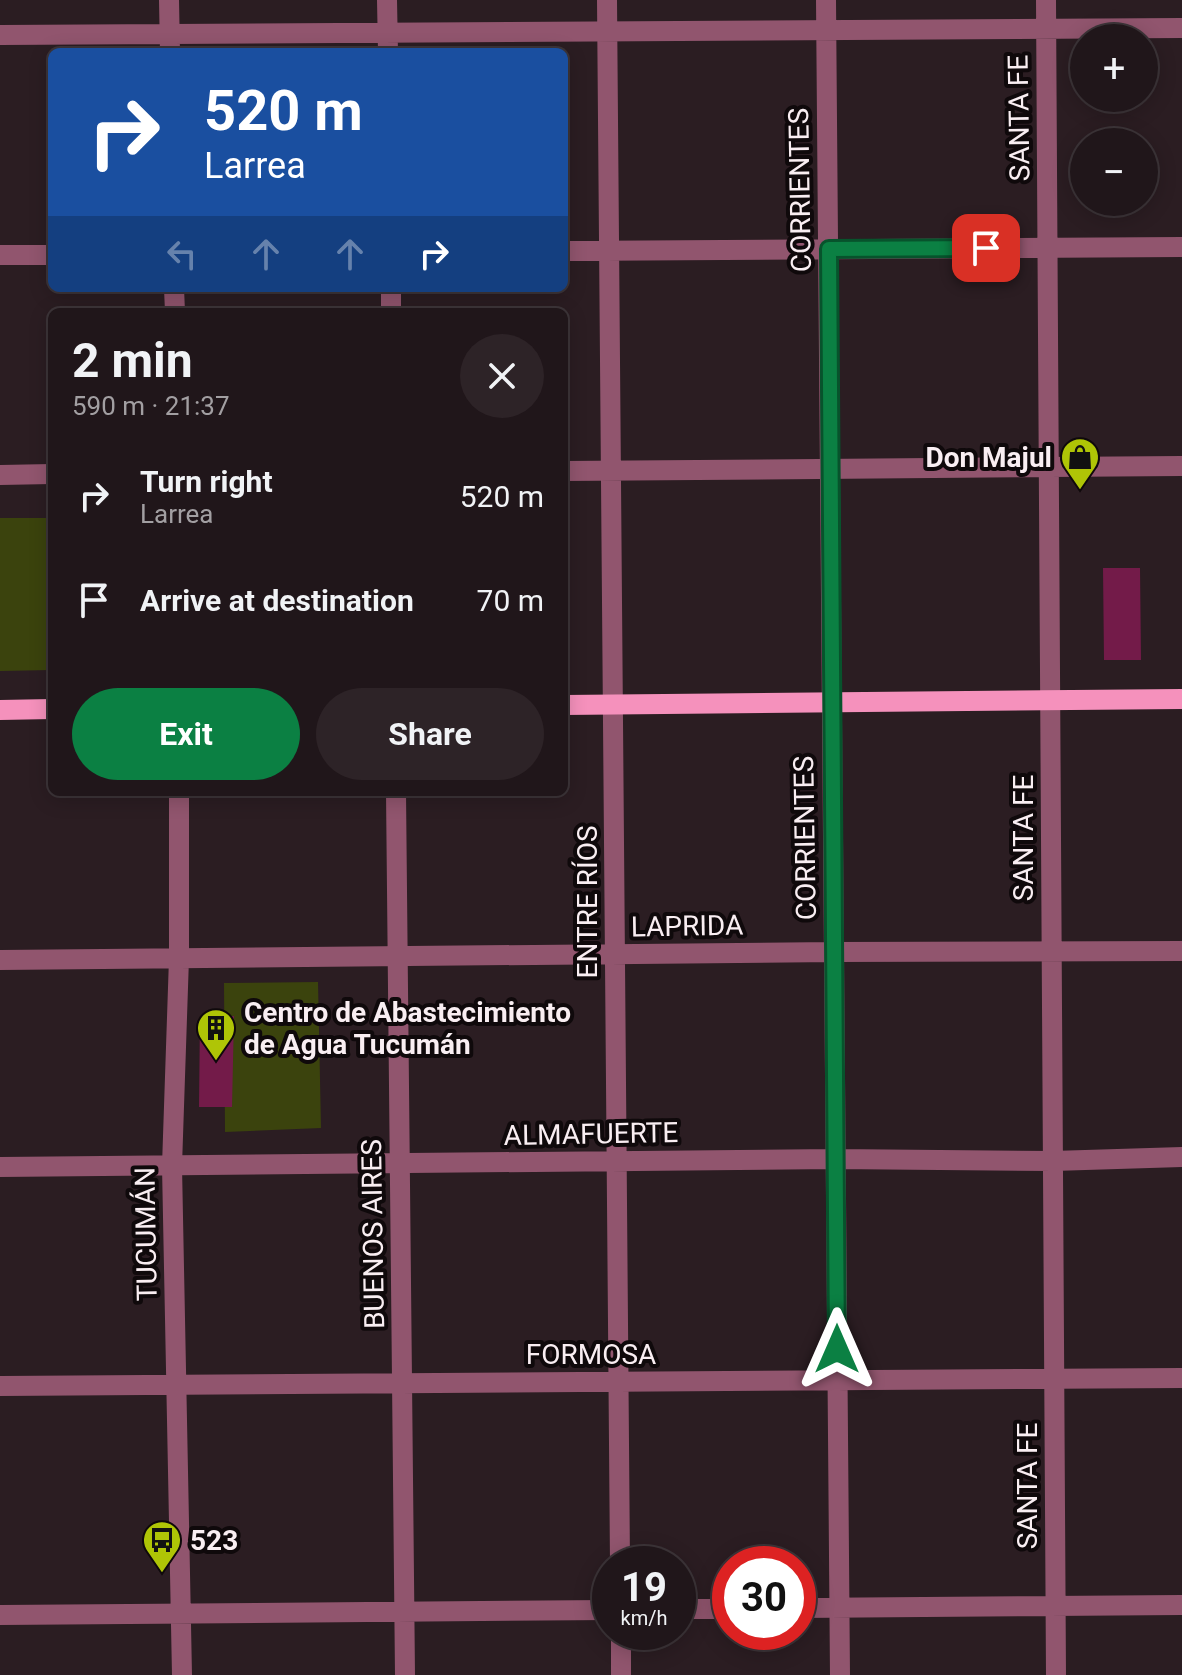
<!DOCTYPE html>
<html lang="en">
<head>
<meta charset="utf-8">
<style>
	:root { --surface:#20161a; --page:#2d2327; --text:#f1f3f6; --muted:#a29fa2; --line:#3d3539; --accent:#0b8043 }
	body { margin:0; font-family:Roboto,sans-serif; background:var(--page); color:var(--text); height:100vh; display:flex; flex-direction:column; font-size:30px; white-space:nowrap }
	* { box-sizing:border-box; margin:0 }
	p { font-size:26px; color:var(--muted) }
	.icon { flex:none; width:44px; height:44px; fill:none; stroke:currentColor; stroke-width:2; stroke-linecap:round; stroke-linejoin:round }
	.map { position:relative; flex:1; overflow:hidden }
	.side { position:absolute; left:48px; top:308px; width:520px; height:488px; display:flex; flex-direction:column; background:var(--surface); border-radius:12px; box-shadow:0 4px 20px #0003,0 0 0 2px var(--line) }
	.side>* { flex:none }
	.hud { position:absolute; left:48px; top:48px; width:520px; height:244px; border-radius:12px; box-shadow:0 4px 20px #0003,0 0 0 2px var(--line); background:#1a4fa0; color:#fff; overflow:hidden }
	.buttons { position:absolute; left:1070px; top:24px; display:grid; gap:16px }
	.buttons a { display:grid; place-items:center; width:88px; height:88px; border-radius:50%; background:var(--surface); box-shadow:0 4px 20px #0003,0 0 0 2px var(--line); font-size:40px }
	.speed { position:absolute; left:592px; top:1546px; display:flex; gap:16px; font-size:40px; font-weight:700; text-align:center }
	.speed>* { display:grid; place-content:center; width:104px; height:104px; border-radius:50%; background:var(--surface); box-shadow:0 4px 20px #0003,0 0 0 2px var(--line); line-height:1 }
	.speed small { font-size:20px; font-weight:400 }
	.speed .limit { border:12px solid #d22; background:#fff; color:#111 }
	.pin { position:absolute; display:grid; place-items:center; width:68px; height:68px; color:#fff; margin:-34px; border-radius:16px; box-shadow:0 4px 12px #0006 }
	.me { position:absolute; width:88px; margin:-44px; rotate:0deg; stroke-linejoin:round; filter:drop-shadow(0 0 6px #0008) }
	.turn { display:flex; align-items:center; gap:28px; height:168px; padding:0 24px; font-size:36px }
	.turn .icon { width:104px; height:104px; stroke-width:2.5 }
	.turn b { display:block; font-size:56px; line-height:68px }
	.lanes { display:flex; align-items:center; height:76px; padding:0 24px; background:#0003; justify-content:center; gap:40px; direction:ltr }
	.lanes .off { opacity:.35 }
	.round { display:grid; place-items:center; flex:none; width:84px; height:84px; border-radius:42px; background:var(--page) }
	.headline { display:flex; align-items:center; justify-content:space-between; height:136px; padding:0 24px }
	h1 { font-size:48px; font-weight:700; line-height:60px }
	.primary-button { display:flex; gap:16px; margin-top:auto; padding:16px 24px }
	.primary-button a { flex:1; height:92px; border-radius:48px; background:var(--accent); color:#fff; font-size:32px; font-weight:700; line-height:92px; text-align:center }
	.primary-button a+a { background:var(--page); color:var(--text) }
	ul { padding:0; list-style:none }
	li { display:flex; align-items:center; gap:24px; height:104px; padding:0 24px }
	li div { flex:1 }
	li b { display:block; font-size:30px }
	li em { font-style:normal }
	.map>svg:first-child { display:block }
</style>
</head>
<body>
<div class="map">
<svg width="1182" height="1675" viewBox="0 0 1182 1675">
	<rect width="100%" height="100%" fill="#2b1d22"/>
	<path fill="#3b430d" d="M0,518H52V670L0,671Z
		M318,982L321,1128L225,1132L224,983Z"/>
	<path fill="#731b49" d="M1103,568H1140L1141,660H1104Z
		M200,1016H234L232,1107H199Z"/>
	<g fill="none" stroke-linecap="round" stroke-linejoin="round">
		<path stroke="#91556e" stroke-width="20" d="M169,0L170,52
			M387,0L388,52
			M607,0L620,1564
			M826,0L840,1675
			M1046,0L1056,1675
			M0,35L1182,28
			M564,251L1182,247
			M0,255H52
			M174,288L175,312
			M391,288V312
			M564,471L1182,466
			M0,475L52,474
			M179,792V958L172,1166L182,1675
			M396,792L405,1675
			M0,960L834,952L1182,951
			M0,1167L835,1159L1053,1161L1182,1157
			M0,1386L1182,1378
			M798,1608L1182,1605
			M678,1609H730
			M0,1615L610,1610
			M621,1632V1675"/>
		<path stroke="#f591bc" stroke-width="20" d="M564,705L1182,699
			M0,710L52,709"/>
	</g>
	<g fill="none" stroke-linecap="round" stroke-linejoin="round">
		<defs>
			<path id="route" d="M837,1349L829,249L986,248"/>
		</defs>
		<use href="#route" stroke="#07532c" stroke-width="20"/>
		<use href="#route" stroke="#0b8043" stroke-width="14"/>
	</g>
	<defs>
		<symbol id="shop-pin" viewBox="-11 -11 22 30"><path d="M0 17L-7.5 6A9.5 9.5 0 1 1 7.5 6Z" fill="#afc506" stroke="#0f090b"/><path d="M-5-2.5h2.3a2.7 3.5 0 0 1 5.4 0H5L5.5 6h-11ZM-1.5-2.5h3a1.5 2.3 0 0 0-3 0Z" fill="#111"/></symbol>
		<symbol id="building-pin" viewBox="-11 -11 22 30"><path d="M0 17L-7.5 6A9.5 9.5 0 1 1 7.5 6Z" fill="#afc506" stroke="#0f090b"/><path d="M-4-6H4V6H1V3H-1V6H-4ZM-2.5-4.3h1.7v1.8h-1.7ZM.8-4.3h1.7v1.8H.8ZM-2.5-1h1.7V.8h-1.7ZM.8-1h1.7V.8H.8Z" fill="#111"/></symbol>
		<symbol id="bus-pin" viewBox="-11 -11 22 30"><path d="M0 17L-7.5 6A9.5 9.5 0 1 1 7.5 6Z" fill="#afc506" stroke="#0f090b"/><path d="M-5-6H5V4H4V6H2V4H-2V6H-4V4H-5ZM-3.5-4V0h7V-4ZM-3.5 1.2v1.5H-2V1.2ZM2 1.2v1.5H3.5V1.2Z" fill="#111"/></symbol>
	</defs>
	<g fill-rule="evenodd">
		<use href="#shop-pin" x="1058" y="435" width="44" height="60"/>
		<use href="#building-pin" x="194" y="1006" width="44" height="60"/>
		<use href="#bus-pin" x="140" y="1518" width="44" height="60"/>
	</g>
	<g text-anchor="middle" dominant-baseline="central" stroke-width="8" stroke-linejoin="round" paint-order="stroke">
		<g font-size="28" fill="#f9eef2" stroke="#0f090b">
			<text transform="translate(1019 118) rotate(-91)">SANTA FE</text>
			<text transform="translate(800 190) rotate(-91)">CORRIENTES</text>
			<text transform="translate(805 838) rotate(-91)">CORRIENTES</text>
			<text transform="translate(1023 838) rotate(-90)">SANTA FE</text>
			<text transform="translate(587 902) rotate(-90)">ENTRE RÍOS</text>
			<text transform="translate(687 926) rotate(-1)">LAPRIDA</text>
			<text transform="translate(591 1134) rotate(-1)">ALMAFUERTE</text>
			<text transform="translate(146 1234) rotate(-91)">TUCUMÁN</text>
			<text transform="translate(373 1234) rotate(-91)">BUENOS AIRES</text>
			<text x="591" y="1354">FORMOSA</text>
			<text transform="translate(1027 1486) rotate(-90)">SANTA FE</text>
		</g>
		<g font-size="28" font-weight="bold" fill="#f9eef2" stroke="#0f090b" text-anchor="start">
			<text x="1052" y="457" text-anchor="end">Don Majul</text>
			<text x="244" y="1012">Centro de Abastecimiento<tspan x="244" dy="32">de Agua Tucumán</tspan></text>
			<text x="190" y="1540">523</text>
		</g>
	</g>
</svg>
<div class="buttons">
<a>+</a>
<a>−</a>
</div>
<div class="speed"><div>19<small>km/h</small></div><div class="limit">30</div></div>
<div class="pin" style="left:986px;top:248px;background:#d93025"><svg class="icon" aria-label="arrive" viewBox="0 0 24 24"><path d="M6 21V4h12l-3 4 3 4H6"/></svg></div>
<svg class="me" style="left:837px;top:1349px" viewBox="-20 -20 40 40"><path d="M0-17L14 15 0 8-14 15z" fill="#0b8043" stroke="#fff" stroke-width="4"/></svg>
<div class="hud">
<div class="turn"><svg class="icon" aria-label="right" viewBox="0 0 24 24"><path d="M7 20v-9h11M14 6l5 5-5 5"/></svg><div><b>520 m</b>Larrea</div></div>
<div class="lanes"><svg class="icon off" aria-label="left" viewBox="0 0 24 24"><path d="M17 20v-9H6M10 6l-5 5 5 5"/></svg><svg class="icon off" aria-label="ahead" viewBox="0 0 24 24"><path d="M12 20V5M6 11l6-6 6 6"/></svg><svg class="icon off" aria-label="ahead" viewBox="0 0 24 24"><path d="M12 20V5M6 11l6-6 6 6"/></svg><svg class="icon" aria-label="right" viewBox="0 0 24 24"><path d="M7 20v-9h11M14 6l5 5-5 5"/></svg></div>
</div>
<section class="side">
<div class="headline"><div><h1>2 min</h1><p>590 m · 21:37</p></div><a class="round"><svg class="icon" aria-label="close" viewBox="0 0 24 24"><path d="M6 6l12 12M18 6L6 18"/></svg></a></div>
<ul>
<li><svg class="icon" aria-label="right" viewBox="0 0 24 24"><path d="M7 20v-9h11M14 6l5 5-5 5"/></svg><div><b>Turn right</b><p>Larrea</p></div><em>520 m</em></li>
<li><svg class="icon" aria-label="arrive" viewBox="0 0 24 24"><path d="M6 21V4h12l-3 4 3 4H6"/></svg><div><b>Arrive at destination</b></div><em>70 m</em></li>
</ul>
<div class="primary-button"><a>Exit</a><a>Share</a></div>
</section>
</div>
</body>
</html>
